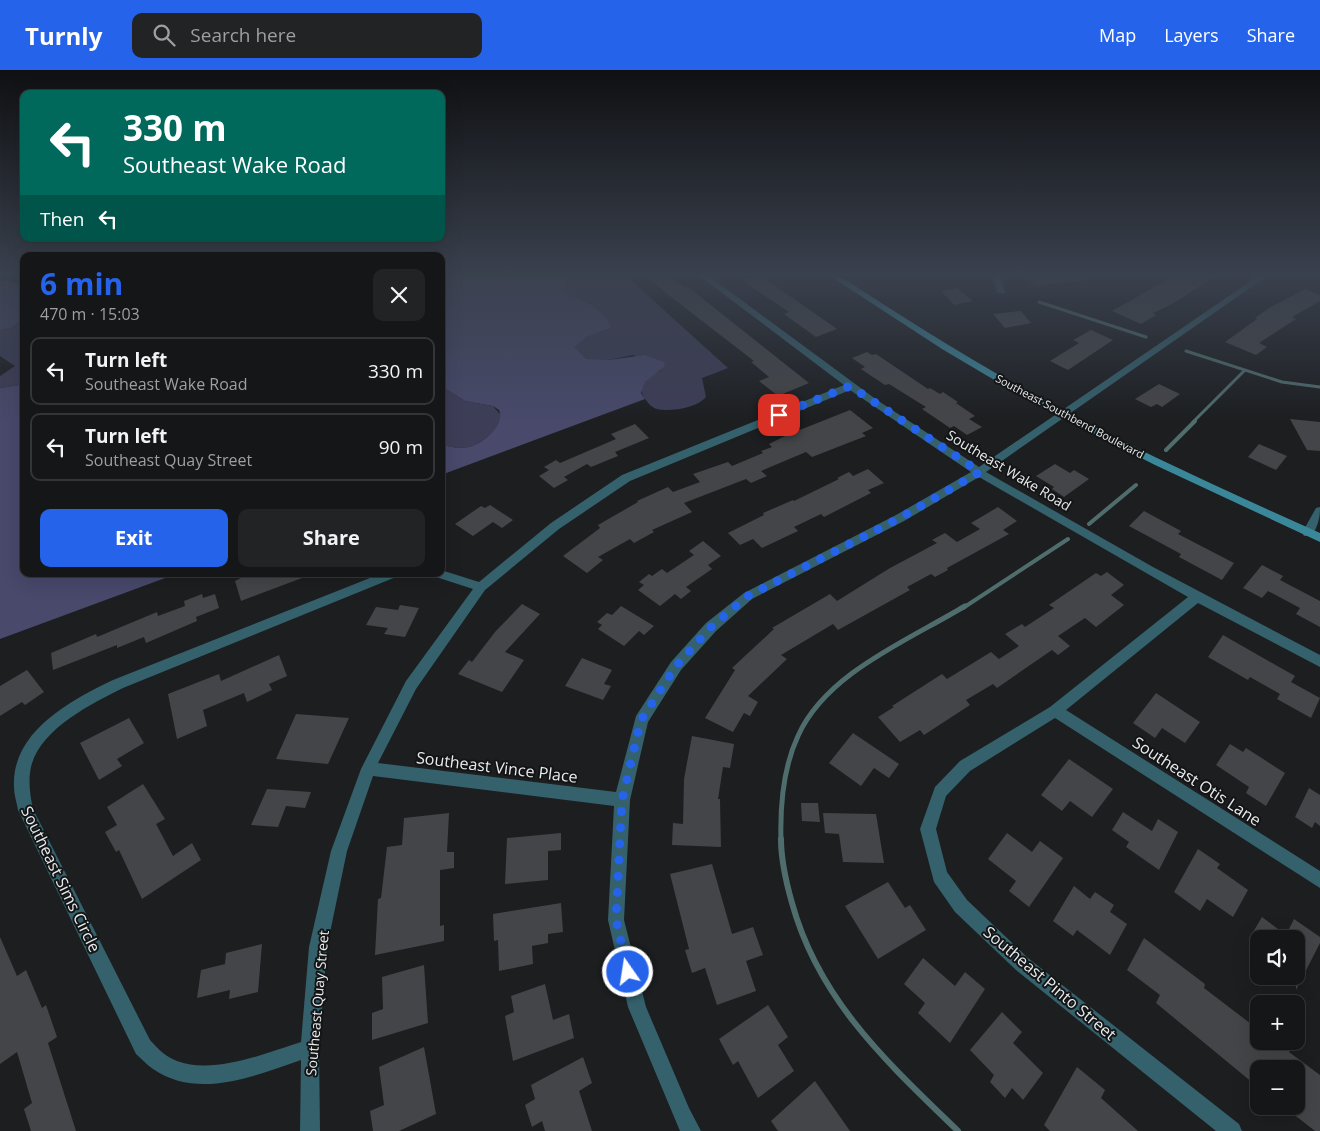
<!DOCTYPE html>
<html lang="en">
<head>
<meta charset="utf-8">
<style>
	:root { --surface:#151618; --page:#222325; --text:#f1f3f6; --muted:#9d9fa2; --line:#343537; --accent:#2563eb }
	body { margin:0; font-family:"Open Sans",sans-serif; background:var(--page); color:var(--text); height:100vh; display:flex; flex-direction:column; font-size:19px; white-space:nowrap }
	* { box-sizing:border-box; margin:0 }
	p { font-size:16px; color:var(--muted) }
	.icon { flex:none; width:28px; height:28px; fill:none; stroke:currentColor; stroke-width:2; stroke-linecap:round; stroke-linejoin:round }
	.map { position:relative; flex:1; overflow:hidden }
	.panel { position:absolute; left:20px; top:182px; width:425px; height:325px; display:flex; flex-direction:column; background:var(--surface); border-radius:10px; box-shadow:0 5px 20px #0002,0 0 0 1px var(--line) }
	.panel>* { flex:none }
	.banner { position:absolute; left:20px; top:20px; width:425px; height:152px; border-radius:10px; box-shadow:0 5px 20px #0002,0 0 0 1px var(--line); background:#00695c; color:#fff; overflow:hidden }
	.tools { position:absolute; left:1250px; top:860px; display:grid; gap:10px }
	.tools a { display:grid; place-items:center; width:55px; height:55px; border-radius:10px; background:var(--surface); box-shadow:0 5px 20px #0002,0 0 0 1px var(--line); font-size:25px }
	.pin { position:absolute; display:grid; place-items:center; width:42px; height:42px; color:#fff; margin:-21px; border-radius:10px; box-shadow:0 2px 8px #0006 }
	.me { position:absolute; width:55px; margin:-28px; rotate:347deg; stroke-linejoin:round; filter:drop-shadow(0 0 4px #0008) }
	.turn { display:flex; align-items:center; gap:18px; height:105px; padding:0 20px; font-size:22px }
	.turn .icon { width:65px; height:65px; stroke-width:2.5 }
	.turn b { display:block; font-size:35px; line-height:42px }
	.then { display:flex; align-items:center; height:48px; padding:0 20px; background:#0003; gap:10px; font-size:19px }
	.round { display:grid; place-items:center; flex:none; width:52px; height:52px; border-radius:10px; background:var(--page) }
	.overview { display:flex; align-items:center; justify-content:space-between; height:85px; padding:0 20px }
	h1 { font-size:30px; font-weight:700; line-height:38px; color:var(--accent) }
	.cta { display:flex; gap:10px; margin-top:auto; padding:10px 20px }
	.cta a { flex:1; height:58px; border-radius:10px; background:var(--accent); color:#fff; font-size:20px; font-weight:700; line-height:58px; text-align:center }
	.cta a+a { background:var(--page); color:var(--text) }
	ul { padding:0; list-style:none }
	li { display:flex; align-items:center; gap:15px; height:68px; margin:0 10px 8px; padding:0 10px; border:2px solid var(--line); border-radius:10px }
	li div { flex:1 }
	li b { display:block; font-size:19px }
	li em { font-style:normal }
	header { display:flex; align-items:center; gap:30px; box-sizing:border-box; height:70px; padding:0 25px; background:var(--accent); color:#fff }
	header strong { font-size:24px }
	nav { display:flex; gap:28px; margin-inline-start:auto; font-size:18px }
	.search { width:350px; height:45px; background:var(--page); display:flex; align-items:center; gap:12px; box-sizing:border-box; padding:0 18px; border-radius:10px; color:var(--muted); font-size:19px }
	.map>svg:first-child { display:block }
</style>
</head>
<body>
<header>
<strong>Turnly</strong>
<div class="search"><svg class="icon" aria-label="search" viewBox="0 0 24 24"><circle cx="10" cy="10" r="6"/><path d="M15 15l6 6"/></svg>Search here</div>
<nav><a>Map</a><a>Layers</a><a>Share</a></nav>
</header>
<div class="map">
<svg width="1320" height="1061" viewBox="0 0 1320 1061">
	<rect width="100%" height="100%" fill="#1c1e20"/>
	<path fill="#3d3d57" d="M565,204H624L728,298L702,308L706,327C697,338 670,342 657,339C652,338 648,333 645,329C635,315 650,306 661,300L633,285L608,290H586L573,277L587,267L611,258L565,223L568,206Z
		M24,249V318L20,315L0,318V306L15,296L0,286V260L11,258Z
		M441,316L465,331L493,336L501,345C502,358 481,374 469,377C459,379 450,377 441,374Z"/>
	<path fill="#48496b" d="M441,204H565L568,206L565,223C582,231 605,238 611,258L587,267L574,277L586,289L608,290L645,285L664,292L665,296L645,312L641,323L645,329L441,405V374C450,377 459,379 469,377C482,374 506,355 499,340L493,336L465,331L441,316Z
		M7,210L24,217V249L11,258L0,260V211Z
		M20,315L24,318V504H176L0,569V318Z"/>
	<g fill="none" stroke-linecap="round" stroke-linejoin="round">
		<path stroke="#4f6d6d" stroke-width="3" d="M1039,232L1146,267
			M1186,281L1282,312L1320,317
			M1193,352L1245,300"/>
		<path stroke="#4f6d6d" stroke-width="4" d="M1166,380L1195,351
			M1089,454L1136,415
			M963,538L1068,469"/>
		<path stroke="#4f6d6d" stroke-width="5" d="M781,770C780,735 783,698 798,666C826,603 909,570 965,536"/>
		<path stroke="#4f6d6d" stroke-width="6" d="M781,769C781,790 786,812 792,833C819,931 888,993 958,1061"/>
	</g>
	<path fill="#444548" d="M644,204H665L685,218L688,217L809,313L778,326L759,311L769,307L751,292L754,291L666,223Z
		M1021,204H1086L1087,210L1036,216Z
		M1177,204H1219L1172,234L1153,243L1156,245L1141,254L1112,241Z
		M759,205L800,233L837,259L816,267L784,244L789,242L743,211Z
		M957,218L973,231L954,235L941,221Z
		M1305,219L1320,225V231L1292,247L1296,249L1259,273L1267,277L1256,285L1225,272L1257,249L1255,248L1269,238Z
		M1021,241L1031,253L1005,258L993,244Z
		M1091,260L1113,270L1068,300L1050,291L1079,273L1073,270Z
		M867,282L872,285L876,284L928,319L930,318L940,324L943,322L958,332L956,333L975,346L969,349L982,357L967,365L954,356L950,358L922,339L926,337L889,314L885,315L861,299L865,297L852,288Z
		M1159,314L1180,324L1162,337L1157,334L1151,337L1135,329Z
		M850,340L873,358L862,363L866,366L812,387L806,382L761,401L767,406L751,413L746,409L684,433L692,442L652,460L654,462L634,473L630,469L598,487L603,490L587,503L563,486L600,458L598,455L638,432L637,431L668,417L673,422L700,412L693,404L728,392L732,396L763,383L761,381L772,377L769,374L787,365Z
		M1290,349L1320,352V381L1307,380Z
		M635,354L649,368L615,382L618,386L591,397L587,394L564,407L568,410L554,418L539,406L549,400L544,397L556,390L560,393L616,369L611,364Z
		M1259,374L1287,386L1276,400L1248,387Z
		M1055,394L1070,403L1074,400L1089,409L1064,427L1052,419L1054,417L1036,406Z
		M868,399L884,413L868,420L871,423L824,447L821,444L794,457L798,461L762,478L753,469L740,475L728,463L764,445L763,443L793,430L794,431L839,409L837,408L849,402L853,406Z
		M490,435L513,450L502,458L493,452L473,466L455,454L481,436L485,438Z
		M998,437L1017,451L1003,460L1009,464L947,498L948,500L935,507L931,504L907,517L910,520L838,560L833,554L781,585L787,589L748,626L758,632L750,646L744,643L733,662L705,648L735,600L732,598L774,559L772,558L830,524L837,531L890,498L937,473L932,470L945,463L957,472L980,459L971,453Z
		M1144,441L1181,461L1178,464L1234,493L1222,510L1179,487L1181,484L1129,456Z
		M703,471L721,486L708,495L712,499L686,517L691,521L681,529L675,524L660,536L638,520L644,515L639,512L649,504L652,506L662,499L667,503L694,485L689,481Z
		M1262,495L1283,506L1280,510L1320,531V557L1296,544L1300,538L1268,521L1262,528L1243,518Z
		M1107,502L1124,515L1111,525L1124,535L1096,557L1085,548L1058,566L1070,576L1058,585L1052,580L997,618L993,614L966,630L970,635L924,665L920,660L900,672L878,647L894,637L892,636L942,604L947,609L991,582L999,589L1019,576L1005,564L1022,554L1025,557L1054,538L1049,535L1096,503L1101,506Z
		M240,504H310V505L241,531L235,511L241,508Z
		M202,524L203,528L215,524L219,538L196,547L197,551L146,573L144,567L117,578V575L53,600L51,583L96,564L97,567L157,542L158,546L185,536L184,531Z
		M522,534L540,544L505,582L524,590L502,622L458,604L469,590L472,592L495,562Z
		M400,535L419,538L405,567L384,564L388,558L366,555L376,537L398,540Z
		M621,536L654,556L644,565L639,561L624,576L598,559L602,555L597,552L607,543L612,545Z
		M1223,565L1295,606L1291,612L1320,628L1311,648L1277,629L1280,624L1250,607L1248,610L1208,587Z
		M279,585L287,606L269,614L272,620L247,632L244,623L203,640L207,656L177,669L168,624L219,604L221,611Z
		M582,588L612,600L604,614L611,616L603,630L565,616Z
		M27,600L44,622L25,635L22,632L0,646V616Z
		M1156,623L1200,652L1185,673L1162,658L1155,668L1133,653Z
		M296,644L349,648L328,694L276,689Z
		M129,648L144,673L117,689L122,696L99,710L80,673Z
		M853,663L899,694L889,708L874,698L861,716L829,693Z
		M692,666L734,674L730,698L723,697L718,729H720L721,777L672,775L673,753L683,754L684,709Z
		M1230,674L1243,682L1246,678L1285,703L1266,736L1246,723L1249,717L1216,695Z
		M1069,689L1113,719L1092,747L1070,731L1062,741L1041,725Z
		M143,714L165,749L156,754L173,786L192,773L201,790L142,829L119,780L116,782L105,762L117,755L107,737Z
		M1309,718L1320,725V756L1315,752L1312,758L1295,747Z
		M267,719L311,722L305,738L286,736L278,757L251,755Z
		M801,733H818L820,752L802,751Z
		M1123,742L1152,761L1158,749L1178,762L1159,800L1126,777L1129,772L1112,760Z
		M449,743L447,782H454V798L440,800V856L444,855V871L375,885L378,829L381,828L387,777L402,775L404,748Z
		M823,743L876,744L884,793L843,792L839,764L825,763Z
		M561,763V780L548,781V810L505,814L507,768Z
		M1007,763L1032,782L1040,771L1063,788L1029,837L1009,821L1016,811L988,789Z
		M1198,779L1220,794L1217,798L1248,820L1233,847L1207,829L1200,841L1174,822Z
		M712,794L732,864L753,857L763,885L746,891L756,921L717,935L705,898L692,903L685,880L689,879L670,804Z
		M888,812L905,838L910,835L926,860L878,889L845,836Z
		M1074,816L1090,829L1095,822L1114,835L1110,842L1127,854L1110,885L1077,860L1073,866L1053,851Z
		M561,833L563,862L548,864V873L532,876L533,894L499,901L498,870L494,871L493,844Z
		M1262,847L1286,865L1294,849L1320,867V873L1296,920V869H1249Z
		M0,867L17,906L26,900L42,938L46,935L57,967L48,973L76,1061H31L24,1039L32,1033L17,982L0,994Z
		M1144,868L1205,914L1204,918L1259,960V971H1294L1289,982L1320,1005V1061H1315L1283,1036H1296V999H1259V1018L1156,933L1160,925L1127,900Z
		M262,874L258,922L229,929L230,920L197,928L201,900L225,894L226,883Z
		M923,888L955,916L965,902L985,919L950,973L918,943L925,933L904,914Z
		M424,895L428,953L372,970V943L383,939L382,907Z
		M545,914L553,950L569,944L574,968L513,991L505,946L514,942L511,926Z
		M768,935L788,967L778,975L794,1001L758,1028L738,991L733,995L719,969Z
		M1002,942L1022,962L1013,973L1043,1003L1023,1030L1012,1018L1005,1028L990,1012L994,1005L970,980Z
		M424,977L436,1044L399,1061H373L370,1041L384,1035L379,997Z
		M583,987L592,1013L579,1021L592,1061H545L542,1051L532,1057L525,1035L535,1029L531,1015Z
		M1077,997L1105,1020L1101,1028L1138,1061H1050L1044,1055Z
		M815,1011L850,1061H778L771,1051Z"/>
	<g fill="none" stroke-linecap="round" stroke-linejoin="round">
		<path fill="#34616c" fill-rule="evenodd" d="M697,204H706L877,330L979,397L1261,204H1270L986,402L1153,497L1320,585V597L1198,533L1066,640L1320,801V818L1055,648L970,701L946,726L936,759L947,802L967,830L1028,888L1239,1054L1242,1061H1216L1016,900L955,842L934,812L920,759L935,717L960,691L1050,637L1188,527L979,407L904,451L752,529L716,561L681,600L648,652L630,730L624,850L646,937L689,1038L701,1061H680L628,937L608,850L614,736L373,706L347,781L327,877L319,978L320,1061H300L301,990C255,1006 198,1030 153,999C147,995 142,989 136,984L18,740C17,733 14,725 14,717C11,662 71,630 113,610L380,504H398L396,507L123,618C91,634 40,659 31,697C28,711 30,725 33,739L150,970C158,979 166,987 177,991C214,1005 266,983 301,972L309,877L331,781L361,699L406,611L473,519L436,507L434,504H441V500L479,512L551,453L622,405L844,315ZM850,320L971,402L896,445L744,523L706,553L671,592L636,646L616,722L378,693L416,619L485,520L559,459L630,411Z
			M992,204H1000L1005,222L1004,224L997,222Z
			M1320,437C1320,449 1318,455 1312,466H1304L1302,463L1316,438Z"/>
		<path fill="#3b879a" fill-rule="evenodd" d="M827,204H836C902,246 968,289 1037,326C1129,377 1224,420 1320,463V472L1155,395L1030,331L942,279Z"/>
	</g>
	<linearGradient id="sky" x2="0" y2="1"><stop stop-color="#0f1012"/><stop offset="0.58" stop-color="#3a414e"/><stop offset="1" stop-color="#3a414e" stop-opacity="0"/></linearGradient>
	<rect width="1320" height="352" fill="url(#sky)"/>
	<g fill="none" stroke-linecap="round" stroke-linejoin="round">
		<path stroke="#2563eb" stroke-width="9" stroke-dasharray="0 16.2" d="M628,902L616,850L622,730L641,650L676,596L711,557L748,526L900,448L980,402L850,316L779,345"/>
	</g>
	<g text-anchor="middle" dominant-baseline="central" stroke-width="4" stroke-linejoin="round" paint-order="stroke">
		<g font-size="11" fill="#e9ebec" stroke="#131516">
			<text transform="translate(1070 346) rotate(28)">Southeast Southbend Boulevard</text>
		</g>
		<g font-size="14" fill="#e9ebec" stroke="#131516">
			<text transform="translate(1009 400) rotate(31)">Southeast Wake Road</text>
			<text transform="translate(317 933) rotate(-85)">Southeast Quay Street</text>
		</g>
		<g font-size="16" fill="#e9ebec" stroke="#131516">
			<text transform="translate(497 697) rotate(7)">Southeast Vince Place</text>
			<text transform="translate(1197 711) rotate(33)">Southeast Otis Lane</text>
			<text transform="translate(61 809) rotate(64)">Southeast Sims Circle</text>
			<text transform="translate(1050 913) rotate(40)">Southeast Pinto Street</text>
		</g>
	</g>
</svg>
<div class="tools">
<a><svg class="icon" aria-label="sound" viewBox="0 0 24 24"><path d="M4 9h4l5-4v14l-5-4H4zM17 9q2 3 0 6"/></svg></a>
<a>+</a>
<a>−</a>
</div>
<div class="pin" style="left:779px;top:345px;background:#d93025"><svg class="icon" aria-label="arrive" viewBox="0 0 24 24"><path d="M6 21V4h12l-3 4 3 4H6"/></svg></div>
<svg class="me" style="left:628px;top:902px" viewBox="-20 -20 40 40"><circle r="17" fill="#2563eb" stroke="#fff" stroke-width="3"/><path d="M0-11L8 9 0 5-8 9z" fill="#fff"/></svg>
<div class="banner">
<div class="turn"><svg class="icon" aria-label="left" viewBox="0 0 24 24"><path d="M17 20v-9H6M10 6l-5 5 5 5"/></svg><div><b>330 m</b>Southeast Wake Road</div></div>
<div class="then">Then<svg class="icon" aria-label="left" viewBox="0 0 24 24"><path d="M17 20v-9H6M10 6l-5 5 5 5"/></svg></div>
</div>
<section class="panel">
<div class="overview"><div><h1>6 min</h1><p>470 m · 15:03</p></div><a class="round"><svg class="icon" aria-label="close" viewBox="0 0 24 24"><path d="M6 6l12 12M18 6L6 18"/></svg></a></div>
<ul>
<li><svg class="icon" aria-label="left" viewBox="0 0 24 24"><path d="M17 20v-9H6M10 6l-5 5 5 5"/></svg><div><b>Turn left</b><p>Southeast Wake Road</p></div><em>330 m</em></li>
<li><svg class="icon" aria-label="left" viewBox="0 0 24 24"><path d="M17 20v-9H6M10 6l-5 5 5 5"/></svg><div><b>Turn left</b><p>Southeast Quay Street</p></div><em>90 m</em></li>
</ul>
<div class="cta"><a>Exit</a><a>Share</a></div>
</section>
</div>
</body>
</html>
